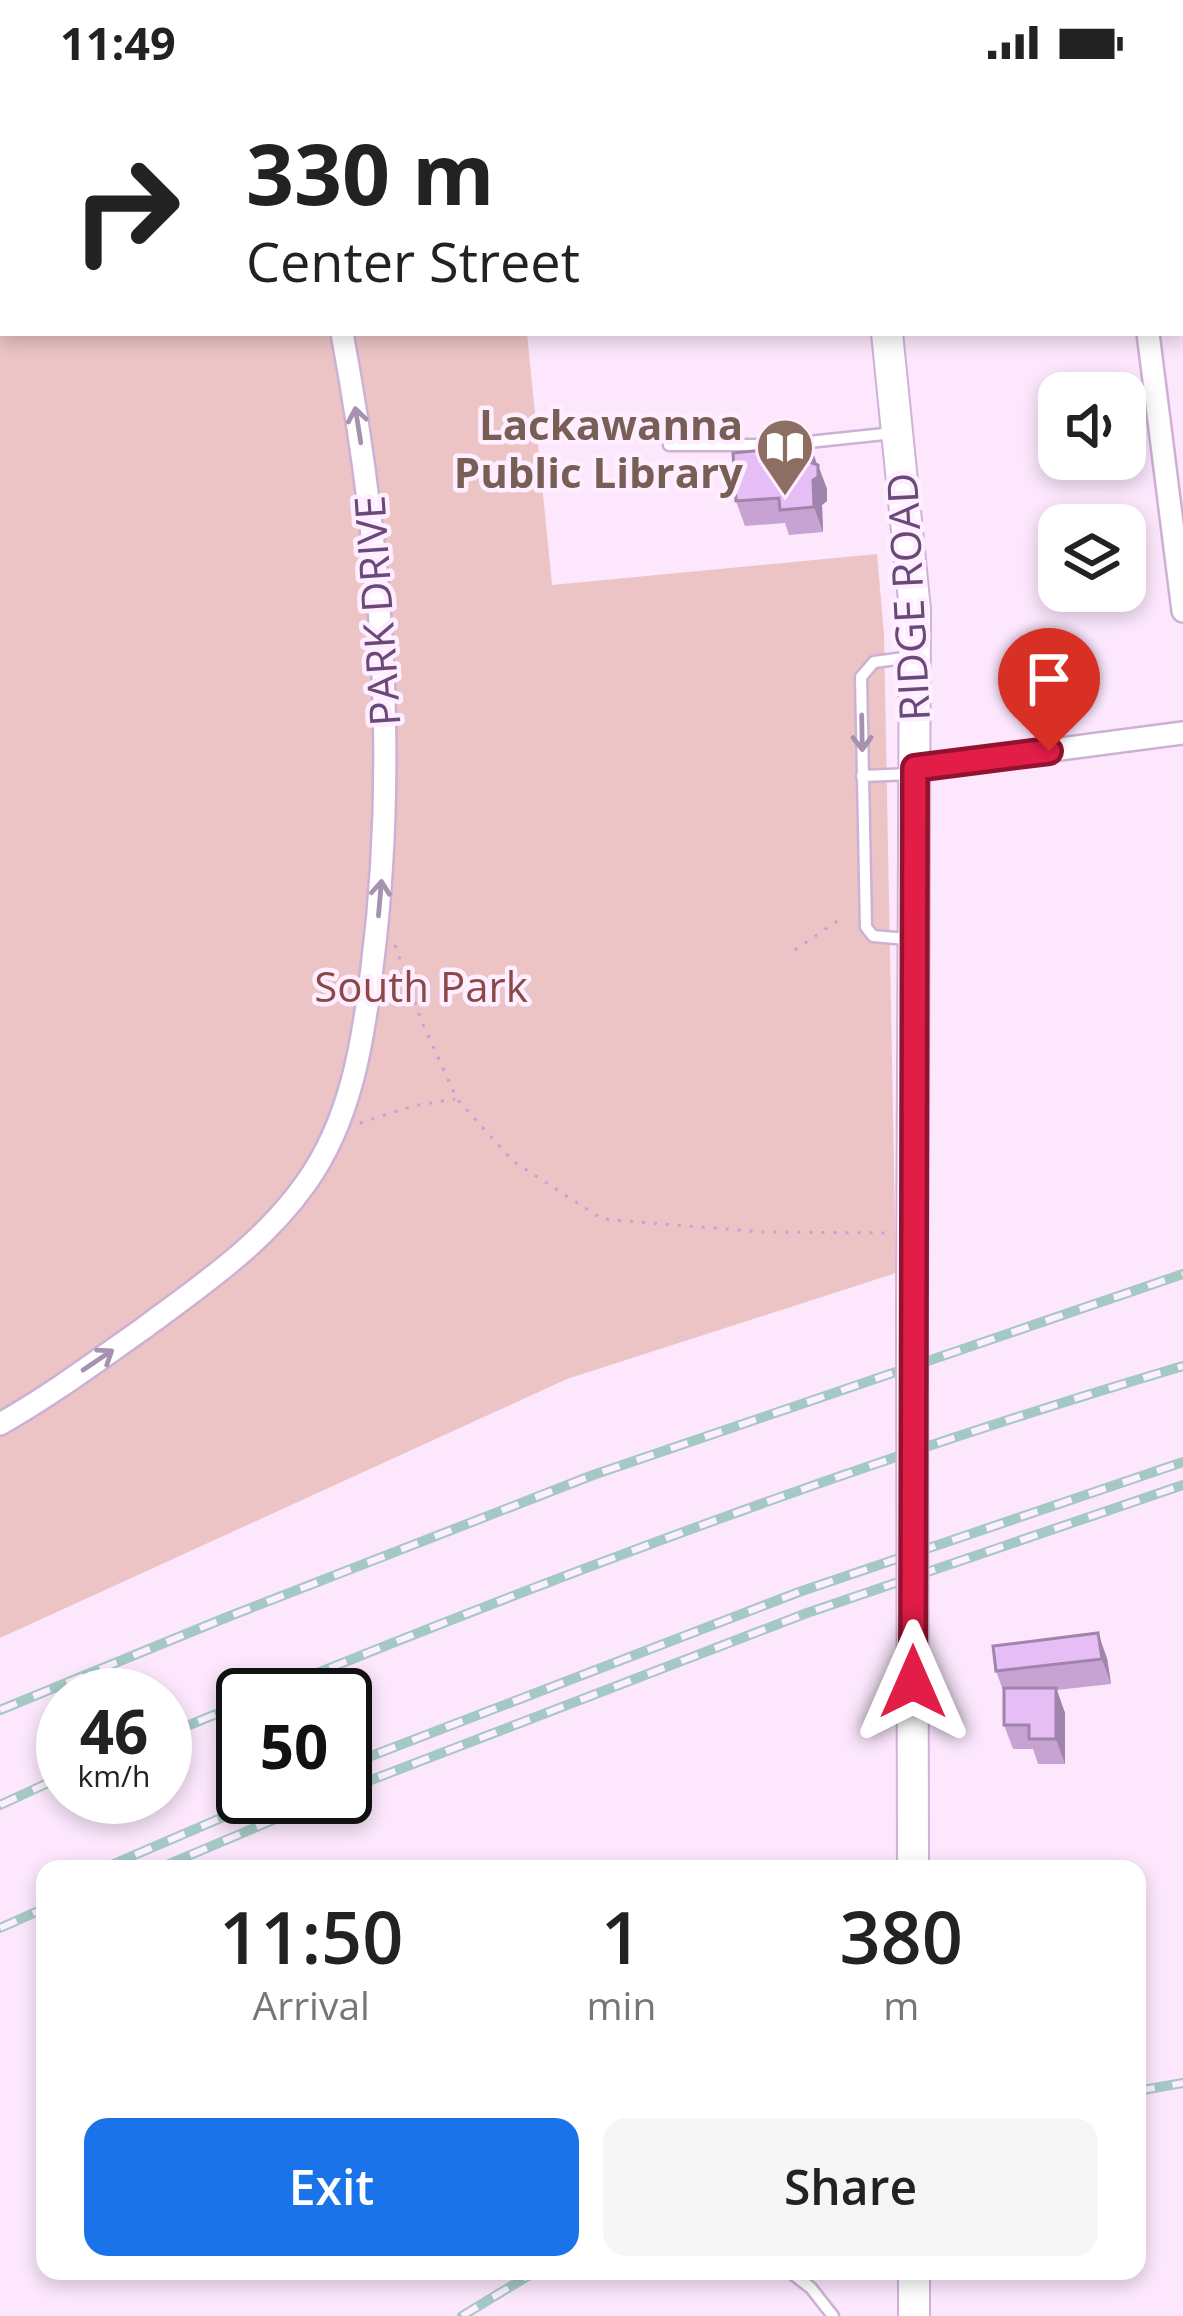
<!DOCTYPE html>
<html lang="en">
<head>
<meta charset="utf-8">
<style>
	:root { --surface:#fff; --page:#f6f6f6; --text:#222; --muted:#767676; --accent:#1a73e8 }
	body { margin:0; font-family:"Open Sans",sans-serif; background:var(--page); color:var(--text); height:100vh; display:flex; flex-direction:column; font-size:45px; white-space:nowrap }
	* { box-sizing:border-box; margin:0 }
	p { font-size:39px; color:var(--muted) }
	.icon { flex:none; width:66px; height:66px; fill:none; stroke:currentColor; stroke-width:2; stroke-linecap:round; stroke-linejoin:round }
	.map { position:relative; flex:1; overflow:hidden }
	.panel { position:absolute; left:36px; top:1776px; width:1110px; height:420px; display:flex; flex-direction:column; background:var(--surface); border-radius:24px; box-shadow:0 6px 18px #0003 }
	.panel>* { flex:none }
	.banner { position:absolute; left:0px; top:0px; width:1185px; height:252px; box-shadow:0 6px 18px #0003; background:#fff; color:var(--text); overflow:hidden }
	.fabs { position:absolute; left:1038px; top:288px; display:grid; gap:24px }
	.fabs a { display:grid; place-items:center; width:108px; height:108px; border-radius:24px; background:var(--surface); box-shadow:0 6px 18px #0003; font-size:60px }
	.speed { position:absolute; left:36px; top:1584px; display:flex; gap:24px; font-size:60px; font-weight:700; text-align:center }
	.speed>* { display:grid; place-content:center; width:156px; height:156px; border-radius:50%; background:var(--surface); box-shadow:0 6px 18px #0003; line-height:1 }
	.speed small { font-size:30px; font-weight:400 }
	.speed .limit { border:6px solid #111; border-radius:18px; background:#fff; color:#111 }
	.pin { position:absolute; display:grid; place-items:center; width:102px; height:102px; color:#fff; margin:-123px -51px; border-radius:50% 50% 50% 0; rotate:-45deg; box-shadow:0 0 12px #0007 }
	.pin .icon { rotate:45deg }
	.me { position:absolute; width:132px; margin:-66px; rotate:0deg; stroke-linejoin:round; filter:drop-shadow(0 0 9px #0008) }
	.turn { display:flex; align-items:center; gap:42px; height:252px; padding:0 48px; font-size:54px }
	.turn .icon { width:156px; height:156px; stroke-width:2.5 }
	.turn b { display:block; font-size:84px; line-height:102px }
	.eta { display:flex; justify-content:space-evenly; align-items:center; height:204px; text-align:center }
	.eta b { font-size:72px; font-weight:600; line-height:84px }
	.cta { display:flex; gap:24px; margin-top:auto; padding:24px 48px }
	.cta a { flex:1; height:138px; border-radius:24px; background:var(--accent); color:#fff; font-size:48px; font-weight:600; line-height:138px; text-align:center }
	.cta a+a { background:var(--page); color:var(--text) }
	.status { display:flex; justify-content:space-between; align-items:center; height:84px; padding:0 60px; background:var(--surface); direction:ltr }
	.status svg { height:33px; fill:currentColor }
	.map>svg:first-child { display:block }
</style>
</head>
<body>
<div class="status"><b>11:49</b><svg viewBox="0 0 49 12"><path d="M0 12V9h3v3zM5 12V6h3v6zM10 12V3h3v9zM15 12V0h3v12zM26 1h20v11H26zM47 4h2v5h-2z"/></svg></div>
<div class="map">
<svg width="1183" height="2232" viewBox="0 0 1183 2232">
	<rect width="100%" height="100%" fill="#fce7fd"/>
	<path fill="#ecc4c6" d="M0,0H502L503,3H3V249H527L552,501L877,470L884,551L896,1189L567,1295L0,1554Z"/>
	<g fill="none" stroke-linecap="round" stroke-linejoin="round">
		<defs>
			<path id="lane" d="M799,359L894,349
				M669,361H774
				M862,692L913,690
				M907,855L873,852L866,843L861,593L874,578L912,573
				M789,2187L811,2204L833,2232"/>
			<path id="street" d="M301,0V3
				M515,0V3
				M1102,0L1103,3
				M1182,36H1183
				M1148,249L1183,527
				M915,684L1183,649
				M0,1340C50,1312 97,1277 144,1244C203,1200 263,1160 306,1099C351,1036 363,958 372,884C399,671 381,459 342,249"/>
			<path id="secondary" d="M861,0V3
				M887,249L915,526L912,1226
				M914,2187V2232"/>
		</defs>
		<use href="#lane" stroke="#cdb1d5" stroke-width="15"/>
		<use href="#street" stroke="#cdb1d5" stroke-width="26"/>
		<use href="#secondary" stroke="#d1b0da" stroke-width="34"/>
		<path stroke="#ca9fd9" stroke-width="3" stroke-dasharray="3 9" stroke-linecap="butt" d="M395,861L421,936L457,1015L513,1077L602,1135L762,1148L890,1149
			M795,866L840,835
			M360,1039L413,1022L455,1015"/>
		<use href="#lane" stroke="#fff" stroke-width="10"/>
		<use href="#street" stroke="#fff" stroke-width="21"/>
		<use href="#secondary" stroke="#fff" stroke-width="30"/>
		<defs>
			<path id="rail" d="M263,1611C565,1488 871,1374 1183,1282
				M0,1626L225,1534L593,1391L1183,1190
				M165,1651L243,1619
				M345,1682L799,1508L1183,1378
				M345,1706L807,1529L1183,1401
				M0,1721L63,1692
				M102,1785L270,1713
				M157,1785L328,1713
				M0,1844L45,1824
				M1137,2007L1183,1999
				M462,2232L536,2187"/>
		</defs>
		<use href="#rail" stroke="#a4c8c4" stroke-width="10"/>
		<use href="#rail" stroke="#feeeff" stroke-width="6" stroke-dasharray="18" stroke-linecap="butt"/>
		<defs>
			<path id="secondary-bridge" d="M912,1226L913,1785"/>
		</defs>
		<use href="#secondary-bridge" stroke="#d1b0da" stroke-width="34" stroke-linecap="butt"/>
		<use href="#secondary-bridge" stroke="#fff" stroke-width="30"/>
	</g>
	<path fill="#c6a3d2" d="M807,353L827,405V417L822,421L823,448L789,451L785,439L745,442L736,417L763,366Z
		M1107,1574L1111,1600L1057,1606L1065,1629V1680H1038L1033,1665H1013L1004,1641V1609L996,1587Z"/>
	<path fill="#a184ab" d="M807,353L816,378L817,393L818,381L827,405V417L822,421L823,448L814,423Z
		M1098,1549L1107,1574L1111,1600L1102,1575Z
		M1056,1604L1065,1629V1680L1056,1655Z"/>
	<path fill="#e6bdf4" stroke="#a184ab" stroke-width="3" d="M564,0H611V3H564Z
		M807,353L809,378L818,381V393L813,396L814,423L780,426L779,414L736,417L733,369L763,366V357Z
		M1098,1549L1102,1575L996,1587L993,1562Z
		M1004,1604H1056V1655H1029V1641H1004Z"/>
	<defs><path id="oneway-shaft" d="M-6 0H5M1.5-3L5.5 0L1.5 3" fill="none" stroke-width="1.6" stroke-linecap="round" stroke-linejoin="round" transform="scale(3)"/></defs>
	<g stroke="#a692ae">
		<use href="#oneway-shaft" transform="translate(358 341) rotate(-99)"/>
		<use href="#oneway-shaft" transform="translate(862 649) rotate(89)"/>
		<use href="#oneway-shaft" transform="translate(380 814) rotate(-85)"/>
		<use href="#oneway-shaft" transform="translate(98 1276) rotate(-34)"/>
	</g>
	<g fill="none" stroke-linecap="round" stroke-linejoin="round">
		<defs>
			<path id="route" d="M913,1598L915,684L1049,667"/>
		</defs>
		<use href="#route" stroke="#92132f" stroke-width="30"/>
		<use href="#route" stroke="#e11d48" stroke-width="21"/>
	</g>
	<defs>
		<symbol id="library-pin" viewBox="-11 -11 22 30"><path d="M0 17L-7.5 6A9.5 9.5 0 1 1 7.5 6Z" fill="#8d6e63" stroke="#feeeff"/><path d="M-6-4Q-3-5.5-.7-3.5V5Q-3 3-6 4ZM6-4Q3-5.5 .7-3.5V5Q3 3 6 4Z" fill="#fff"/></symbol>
	</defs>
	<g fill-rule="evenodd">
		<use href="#library-pin" x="752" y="330" width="66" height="90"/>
	</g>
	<g text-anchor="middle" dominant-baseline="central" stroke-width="9" stroke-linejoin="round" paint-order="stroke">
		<g font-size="42" font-weight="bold" fill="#785e54" stroke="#feeeff" text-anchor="end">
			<text x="743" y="339">Lackawanna<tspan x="743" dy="48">Public Library</tspan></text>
		</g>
		<g font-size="42" fill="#6a4978" stroke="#feeeff">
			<text transform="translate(907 513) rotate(-93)">RIDGE ROAD</text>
			<text transform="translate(376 527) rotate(-94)">PARK DRIVE</text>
		</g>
		<g font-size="42" fill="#8b4946" stroke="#feeeff">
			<text x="421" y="901">South Park</text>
		</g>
	</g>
</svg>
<div class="fabs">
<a><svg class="icon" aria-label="sound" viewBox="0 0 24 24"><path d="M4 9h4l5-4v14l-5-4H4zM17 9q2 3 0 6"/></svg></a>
<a><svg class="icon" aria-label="layers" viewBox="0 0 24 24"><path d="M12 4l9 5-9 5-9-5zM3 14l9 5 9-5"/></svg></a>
</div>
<div class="speed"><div>46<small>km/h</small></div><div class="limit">50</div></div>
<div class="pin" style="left:1049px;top:667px;background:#d93025"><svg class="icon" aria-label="arrive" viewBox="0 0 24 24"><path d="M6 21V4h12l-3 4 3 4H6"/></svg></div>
<svg class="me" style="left:913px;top:1598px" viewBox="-20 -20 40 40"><path d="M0-17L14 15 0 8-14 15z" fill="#e11d48" stroke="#fff" stroke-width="4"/></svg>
<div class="banner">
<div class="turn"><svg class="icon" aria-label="right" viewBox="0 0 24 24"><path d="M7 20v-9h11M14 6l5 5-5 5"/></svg><div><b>330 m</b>Center Street</div></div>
</div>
<section class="panel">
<div class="eta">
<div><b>11:50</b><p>Arrival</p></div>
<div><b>1</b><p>min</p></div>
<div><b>380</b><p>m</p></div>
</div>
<div class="cta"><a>Exit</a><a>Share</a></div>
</section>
</div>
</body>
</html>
